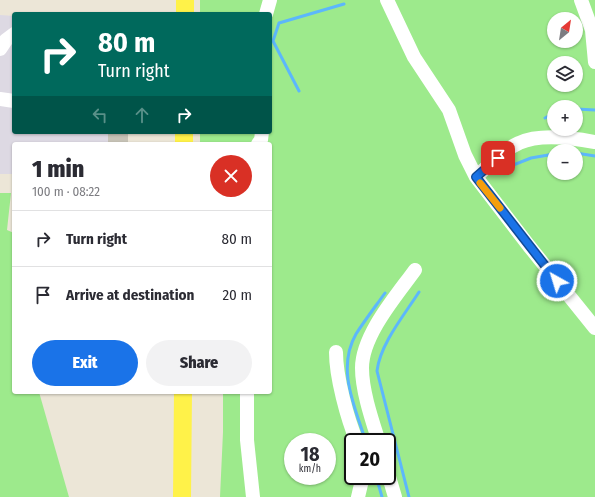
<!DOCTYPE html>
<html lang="en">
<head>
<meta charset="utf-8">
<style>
	:root { --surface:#fff; --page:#f2f2f3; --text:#2b2b33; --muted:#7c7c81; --line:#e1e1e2; --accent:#1a73e8 }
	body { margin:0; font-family:"Fira Sans Condensed",sans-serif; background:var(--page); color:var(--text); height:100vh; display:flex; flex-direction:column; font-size:15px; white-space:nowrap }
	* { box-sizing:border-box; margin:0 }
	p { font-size:13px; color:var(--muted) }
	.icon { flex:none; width:22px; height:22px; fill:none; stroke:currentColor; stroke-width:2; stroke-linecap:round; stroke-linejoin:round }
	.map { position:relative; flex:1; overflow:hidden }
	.side { position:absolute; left:12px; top:142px; width:260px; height:252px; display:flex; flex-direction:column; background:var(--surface); border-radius:4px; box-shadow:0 1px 3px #0004 }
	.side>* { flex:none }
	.guide { position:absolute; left:12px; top:12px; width:260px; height:122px; border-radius:4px; box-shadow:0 1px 3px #0004; background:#00695c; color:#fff; overflow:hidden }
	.needle { width:26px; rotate:30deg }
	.controls { position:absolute; left:547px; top:12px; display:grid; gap:8px }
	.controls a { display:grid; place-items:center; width:36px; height:36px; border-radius:50%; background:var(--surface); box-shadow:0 1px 3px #0004; font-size:20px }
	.speed { position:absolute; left:284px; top:433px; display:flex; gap:8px; font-size:20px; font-weight:700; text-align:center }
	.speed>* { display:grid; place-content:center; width:52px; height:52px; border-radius:50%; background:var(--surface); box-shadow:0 1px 3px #0004; line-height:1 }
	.speed small { font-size:10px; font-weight:400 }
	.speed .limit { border:2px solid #111; border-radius:6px; background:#fff; color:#111 }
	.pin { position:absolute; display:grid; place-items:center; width:34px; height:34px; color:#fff; margin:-17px; border-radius:8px; box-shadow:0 2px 6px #0006 }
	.me { position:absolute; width:44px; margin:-22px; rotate:321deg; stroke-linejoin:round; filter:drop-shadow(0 0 3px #0008) }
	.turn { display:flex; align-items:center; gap:14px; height:84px; padding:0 20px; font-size:18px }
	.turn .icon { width:52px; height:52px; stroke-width:2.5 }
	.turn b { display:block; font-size:28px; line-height:34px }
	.lanes { display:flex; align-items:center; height:38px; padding:0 20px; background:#0003; justify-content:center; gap:20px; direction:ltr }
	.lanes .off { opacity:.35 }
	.round { display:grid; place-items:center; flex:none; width:42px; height:42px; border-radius:21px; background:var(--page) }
	.headline { display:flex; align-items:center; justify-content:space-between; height:68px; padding:0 20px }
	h1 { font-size:24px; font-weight:800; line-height:30px }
	.action { display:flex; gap:8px; margin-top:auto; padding:8px 20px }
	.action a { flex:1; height:46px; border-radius:24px; background:var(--accent); color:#fff; font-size:16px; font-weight:800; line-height:46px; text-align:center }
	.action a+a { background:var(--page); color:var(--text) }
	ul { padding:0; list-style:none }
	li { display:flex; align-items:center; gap:12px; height:56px; padding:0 20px; border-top:1px solid var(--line) }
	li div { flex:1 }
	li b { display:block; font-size:15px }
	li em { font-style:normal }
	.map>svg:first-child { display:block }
</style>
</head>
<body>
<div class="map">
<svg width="595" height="497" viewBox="0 0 595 497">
	<rect width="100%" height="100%" fill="#ece6d7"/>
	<path fill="#ddd9e3" d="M0,15L14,16V132H127V144H14V174H0Z"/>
	<path fill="#9dea8c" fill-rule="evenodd" d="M200,0H595V497H220L223,432V392H270V144H200V132H270V14H200ZM554,19H576V41H554ZM554,63H576V85H554ZM554,107H576V129H554ZM554,151H576V173H554ZM293,442H327V476H293ZM353,442H387V476H353Z
		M0,193H11L7,230L14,233V392H39L69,497H0Z"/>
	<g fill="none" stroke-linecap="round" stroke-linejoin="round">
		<path stroke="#5cb7fb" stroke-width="3" d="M299,91L273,41L279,23L344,4
			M576,109L595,110
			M545,118L554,113
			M576,153L595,156
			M508,167L531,158L554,154
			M366,442C355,407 336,369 356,334C365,320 375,307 385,293
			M376,476L382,497
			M409,497L377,371C380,344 405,314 419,292"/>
	</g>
	<path fill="#c7c3b7" d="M108,132H128V144H108Z"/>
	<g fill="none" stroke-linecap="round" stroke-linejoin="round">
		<path stroke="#fff" stroke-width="14" d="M387,0L414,57L449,110L465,155L476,177
			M581,0L592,30L595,62
			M266,14L270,0
			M0,49L6,40L14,34
			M0,99L14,101
			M595,142C574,138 540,133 519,143C503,150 489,165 476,177L529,246L595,328
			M258,144L261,140L262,132
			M336,352C336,377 347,418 357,442
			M247,392V440L253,497
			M379,442C372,420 362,391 362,368C362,335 397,295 415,270
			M387,470L395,497
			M358,497L363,476"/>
		<path stroke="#fff249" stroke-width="18" d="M185,14V0
			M184,144V132
			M182,497L183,392"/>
	</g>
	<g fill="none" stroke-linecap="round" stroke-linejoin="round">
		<defs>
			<path id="route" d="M498,158L476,177L557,281"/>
		</defs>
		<use href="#route" stroke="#114b97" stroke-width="10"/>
		<use href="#route" stroke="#1a73e8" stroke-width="7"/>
		<path stroke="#f59e0b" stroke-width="7" d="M480,183L500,208"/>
	</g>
</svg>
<div class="controls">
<a><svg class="needle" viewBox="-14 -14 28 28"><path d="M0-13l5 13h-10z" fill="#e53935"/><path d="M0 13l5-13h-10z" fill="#7c7c81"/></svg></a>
<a><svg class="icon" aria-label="layers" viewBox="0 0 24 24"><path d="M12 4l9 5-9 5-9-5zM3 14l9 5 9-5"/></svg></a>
<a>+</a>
<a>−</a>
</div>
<div class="speed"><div>18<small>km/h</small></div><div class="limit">20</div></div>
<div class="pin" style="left:498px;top:158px;background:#d93025"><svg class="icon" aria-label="arrive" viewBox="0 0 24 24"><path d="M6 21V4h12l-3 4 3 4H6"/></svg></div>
<svg class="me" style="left:557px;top:281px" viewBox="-20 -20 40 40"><circle r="17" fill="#1a73e8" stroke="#fff" stroke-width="3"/><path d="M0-11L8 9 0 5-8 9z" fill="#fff"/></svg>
<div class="guide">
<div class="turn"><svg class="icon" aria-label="right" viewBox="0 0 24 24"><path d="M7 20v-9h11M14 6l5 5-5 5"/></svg><div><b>80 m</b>Turn right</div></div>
<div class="lanes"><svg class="icon off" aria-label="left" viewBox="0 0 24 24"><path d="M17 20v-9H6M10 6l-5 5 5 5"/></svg><svg class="icon off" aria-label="ahead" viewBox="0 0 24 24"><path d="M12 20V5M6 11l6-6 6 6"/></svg><svg class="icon" aria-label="right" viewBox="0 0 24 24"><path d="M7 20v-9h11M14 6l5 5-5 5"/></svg></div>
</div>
<section class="side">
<div class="headline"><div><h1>1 min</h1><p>100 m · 08:22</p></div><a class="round" style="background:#d93025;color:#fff"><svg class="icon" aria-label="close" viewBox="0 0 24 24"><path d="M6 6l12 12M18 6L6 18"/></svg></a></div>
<ul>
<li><svg class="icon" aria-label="right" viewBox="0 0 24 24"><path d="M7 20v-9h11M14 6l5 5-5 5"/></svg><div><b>Turn right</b></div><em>80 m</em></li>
<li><svg class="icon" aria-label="arrive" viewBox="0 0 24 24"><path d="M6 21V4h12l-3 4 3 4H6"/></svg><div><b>Arrive at destination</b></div><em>20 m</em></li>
</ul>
<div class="action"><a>Exit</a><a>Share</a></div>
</section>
</div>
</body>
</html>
